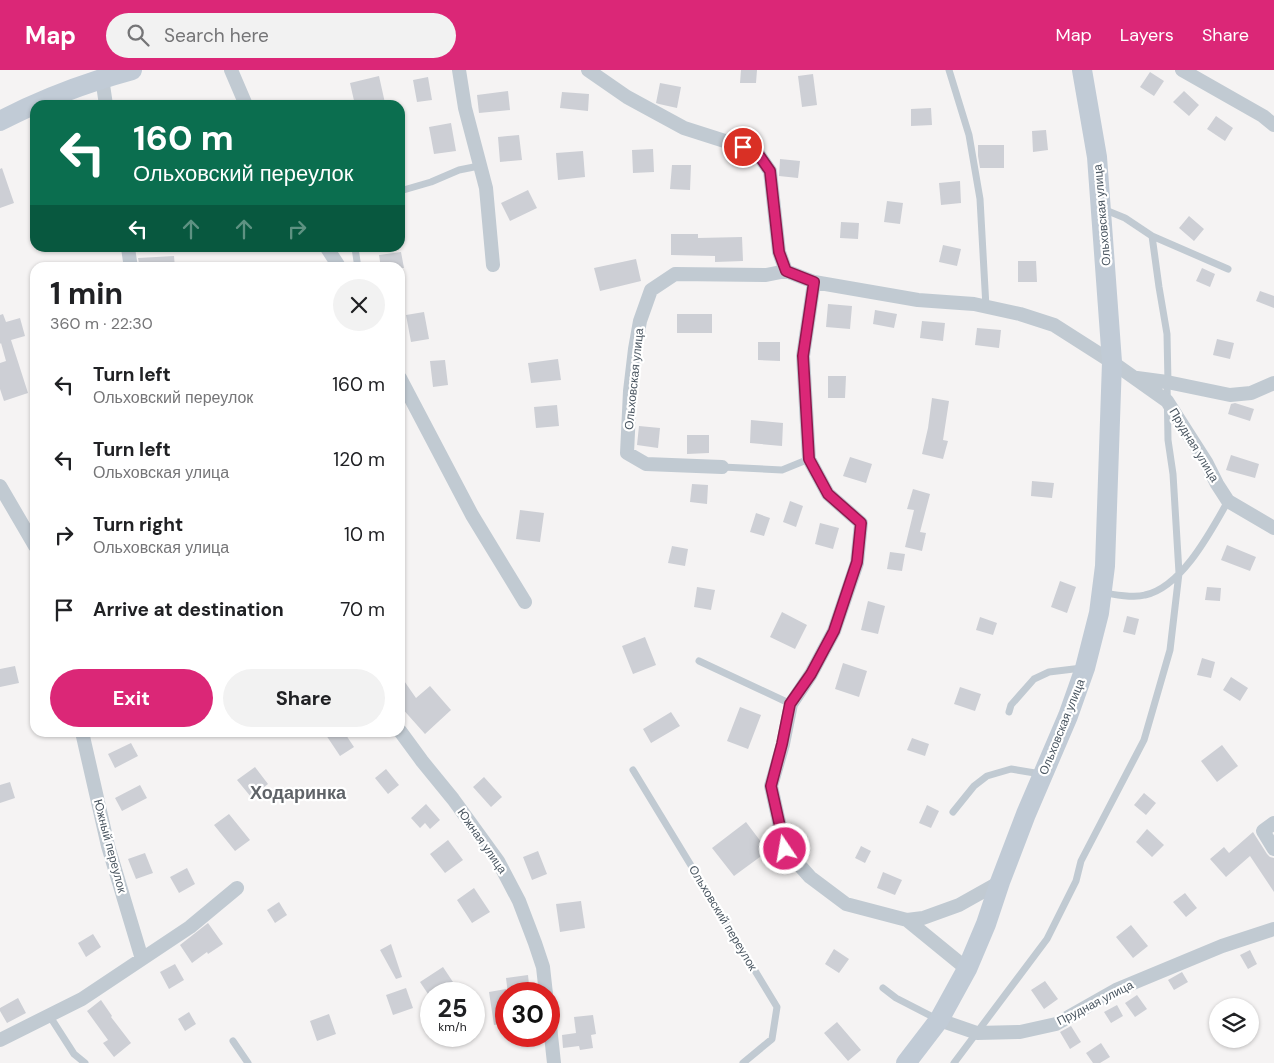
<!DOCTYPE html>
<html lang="en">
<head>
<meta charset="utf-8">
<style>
	:root { --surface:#fff; --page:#f2f2f2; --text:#202124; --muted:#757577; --accent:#db2777 }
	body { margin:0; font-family:"DM Sans",sans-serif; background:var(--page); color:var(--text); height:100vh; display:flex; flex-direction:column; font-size:19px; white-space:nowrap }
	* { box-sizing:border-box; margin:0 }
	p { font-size:16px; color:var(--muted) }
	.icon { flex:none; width:28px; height:28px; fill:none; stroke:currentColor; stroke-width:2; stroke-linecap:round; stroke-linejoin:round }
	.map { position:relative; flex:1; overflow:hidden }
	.drawer { position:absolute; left:30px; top:192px; width:375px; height:475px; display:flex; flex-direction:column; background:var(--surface); border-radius:15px; box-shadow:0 1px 4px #0004 }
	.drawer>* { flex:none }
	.top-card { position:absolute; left:30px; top:30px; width:375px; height:152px; border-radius:15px; box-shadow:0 1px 4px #0004; background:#0b6e4f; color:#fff; overflow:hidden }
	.fabs { position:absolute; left:1209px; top:928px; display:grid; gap:10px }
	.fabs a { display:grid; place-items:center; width:50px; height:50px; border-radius:50%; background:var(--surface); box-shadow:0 1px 4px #0004; font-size:25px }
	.speed { position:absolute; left:420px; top:912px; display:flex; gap:10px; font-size:25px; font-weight:700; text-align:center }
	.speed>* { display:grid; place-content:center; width:65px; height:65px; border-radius:50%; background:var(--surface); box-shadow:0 1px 4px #0004; line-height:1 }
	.speed small { font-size:12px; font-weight:400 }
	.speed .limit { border:8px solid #d22; background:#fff; color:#111 }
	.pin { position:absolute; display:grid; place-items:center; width:42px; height:42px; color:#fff; margin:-21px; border:2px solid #fff; border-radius:50%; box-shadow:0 1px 5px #0007 }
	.me { position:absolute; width:55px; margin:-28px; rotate:348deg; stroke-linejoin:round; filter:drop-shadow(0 0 4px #0008) }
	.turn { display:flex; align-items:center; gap:18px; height:105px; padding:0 20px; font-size:22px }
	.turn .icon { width:65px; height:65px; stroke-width:2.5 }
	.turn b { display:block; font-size:35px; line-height:42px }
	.lanes { display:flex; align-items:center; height:48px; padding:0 20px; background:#0003; justify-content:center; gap:25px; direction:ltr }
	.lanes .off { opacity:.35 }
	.round { display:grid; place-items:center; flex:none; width:52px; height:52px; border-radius:26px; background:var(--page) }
	.headline { display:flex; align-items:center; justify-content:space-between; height:85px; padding:0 20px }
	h1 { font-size:30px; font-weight:700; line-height:38px }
	.primary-button { display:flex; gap:10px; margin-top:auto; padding:10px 20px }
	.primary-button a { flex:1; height:58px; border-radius:30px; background:var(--accent); color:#fff; font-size:20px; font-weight:700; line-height:58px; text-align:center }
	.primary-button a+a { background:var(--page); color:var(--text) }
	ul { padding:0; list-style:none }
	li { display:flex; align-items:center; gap:15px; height:75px; padding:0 20px }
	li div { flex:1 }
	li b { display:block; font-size:19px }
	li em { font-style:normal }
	header { display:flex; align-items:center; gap:30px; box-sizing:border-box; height:70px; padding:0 25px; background:var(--accent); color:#fff }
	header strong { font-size:24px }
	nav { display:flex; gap:28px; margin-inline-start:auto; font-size:18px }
	.search { width:350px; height:45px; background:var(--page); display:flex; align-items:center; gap:12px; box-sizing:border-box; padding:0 18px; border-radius:28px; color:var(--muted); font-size:19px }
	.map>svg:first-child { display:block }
</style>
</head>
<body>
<header>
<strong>Map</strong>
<div class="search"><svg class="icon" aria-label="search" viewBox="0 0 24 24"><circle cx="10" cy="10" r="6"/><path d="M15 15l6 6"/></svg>Search here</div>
<nav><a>Map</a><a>Layers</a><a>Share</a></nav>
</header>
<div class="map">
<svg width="1274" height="993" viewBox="0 0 1274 993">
	<rect width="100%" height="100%" fill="#f5f3f3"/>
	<path fill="#cdcfd5" d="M741,0H757L756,13H740Z
		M1150,2L1164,11L1154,26L1140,17Z
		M813,4L817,35L802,37L798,6Z
		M379,6L385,33L375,35H355L350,13Z
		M428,7L432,30L417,32L413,10Z
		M660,13L681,17L677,38L659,34L656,33Z
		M508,21L510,40L479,43L477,25Z
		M1184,21L1199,35L1189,46L1173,32Z
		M562,22L589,24L588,41L560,38Z
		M931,38L932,55L911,56V39Z
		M1216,46L1233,58L1225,71L1207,59Z
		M451,53L456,81L434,84L429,57Z
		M1046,60L1048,80L1033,82L1032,61Z
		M519,65L522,90L500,92L498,67Z
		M978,75H1004V98H980L978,86Z
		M653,79L654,102L633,103L632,80Z
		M583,81L585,107L558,110L556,83Z
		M780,89L800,91L798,108L779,106Z
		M672,95H691L690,120L670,119Z
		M2,98L14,133L0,138V99Z
		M960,111L961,133L941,135L939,113Z
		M528,120L537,138L510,151L501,133Z
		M887,131L903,133L900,154L884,152Z
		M1189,146L1204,159L1194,171L1179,158Z
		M841,152L859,153L858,169L840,168Z
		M671,164H698V168L742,167L743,191L715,192V186L671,185Z
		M943,175L961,179L957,196L939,192Z
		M401,182L404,198H381L379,185Z
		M174,186L175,198H140L138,188Z
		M636,189L641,211L600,221L594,198Z
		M1018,191H1036L1037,212H1018Z
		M1202,198L1215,204L1210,217L1196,211Z
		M1260,221L1274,226V238L1256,231Z
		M828,234L852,236L850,259L826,257Z
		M875,240L897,244L894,258L873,254Z
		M424,242L429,269L411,272L406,245Z
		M3,244L6,252L20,248L25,266L11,270L28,323L4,331L0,319V293L6,291L1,273L0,274V245Z
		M677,244H712V263H677Z
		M922,251L945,253L943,271L920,268Z
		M977,258L1001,260L999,278L975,275Z
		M1217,269L1234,273L1230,289L1213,285Z
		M758,272H780V291L758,290Z
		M558,289L561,310L531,313L528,293Z
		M445,290L448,315L433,317L430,291Z
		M828,306H846L845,328H828Z
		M932,328L949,331L943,370L948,371L943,389L922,384L928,358Z
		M1235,333L1254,339L1250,351L1228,344L1231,334Z
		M557,335L559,356L536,358L534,337Z
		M751,350L783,353L782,376L750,373Z
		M639,356L660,358L658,378L637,375Z
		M687,365H709V383L687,384Z
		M1231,385L1259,394L1255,408L1226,400Z
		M850,387L872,394L866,413L843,406Z
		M1032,411L1054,413L1052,428L1031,426Z
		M692,414L708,415L707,434L690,432Z
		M913,419L930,424L920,462L926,463L922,481L905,477L914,440L907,439Z
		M790,431L803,436L796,457L783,452Z
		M520,440L544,443L540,472L516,469Z
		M756,443L770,448L764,466L750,462Z
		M820,453L839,458L833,479L815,474Z
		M1227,475L1256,487L1250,501L1221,490Z
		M672,476L688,479L685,496L668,493Z
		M890,482L905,484L902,501L887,499Z
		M1060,511L1076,517L1067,543L1051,537Z
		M697,517L715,520L711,540L694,537Z
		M1207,517L1221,518L1220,531L1205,530Z
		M868,531L885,536L878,564L861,560Z
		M782,542L807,555L795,579L770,567Z
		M1127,546L1139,549L1135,565L1123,562Z
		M980,547L997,553L993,565L976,560Z
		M645,567L656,595L633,604L622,576Z
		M1202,588L1215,592L1211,608L1197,605Z
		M843,593L867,601L859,627L835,619Z
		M15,596L19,613L0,617V599Z
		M400,605L416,628L430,616L451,640L425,664L400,636Z
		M1231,607L1248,618L1240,631L1223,620Z
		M960,617L981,624L975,641L954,634Z
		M740,637L761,645L748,679L727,671Z
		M671,642L680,656L651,673L643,659Z
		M324,662H344L354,677L340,686Z
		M912,668L929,674L925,686L907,680Z
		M131,673L138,686L115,698L108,684Z
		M1222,675L1238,696L1217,712L1201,691Z
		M255,697L268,714L251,727L237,710Z
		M386,699L399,715L388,724L375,708Z
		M484,707L502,727L491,737L473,717Z
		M10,712L15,728L0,733V715Z
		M140,715L147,728L122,741L115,728Z
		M1144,723L1156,733L1146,745L1134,735Z
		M426,734L440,750L430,759L425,753L420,758L411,748Z
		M927,735L939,741L931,758L919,753Z
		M229,744L250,770L235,781L214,755Z
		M746,752L768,781L734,806L712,778Z
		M1147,759L1164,775L1152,787L1136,772Z
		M1253,762L1267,784L1270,787L1274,788V822L1250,786L1226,807L1210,789L1224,777L1229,783Z
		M448,770L463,790L445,803L430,784Z
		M861,776L871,781L865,793L855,788Z
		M538,781L547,804L532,810L523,787Z
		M145,783L153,803L136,809L128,789Z
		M187,798L195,814L179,823L170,807Z
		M883,802L902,810L895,825L877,818Z
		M474,818L490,842L472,853L457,830Z
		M1185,823L1197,838L1186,847L1173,832Z
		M581,831L585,858L560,862L556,834Z
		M279,832L287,845L275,853L267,840Z
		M208,853L223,874L208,884L207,882L192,893L180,875Z
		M1131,855L1148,876L1133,888L1116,867Z
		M93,864L101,877L86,887L78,873Z
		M391,874L402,907L396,909L380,880Z
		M834,879L849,889L839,903L825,894Z
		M1250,880L1257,894L1248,899L1240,885Z
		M175,894L184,910L169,919L160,902Z
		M443,897L453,912L435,924H431L430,927L420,912Z
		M1182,902L1188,912L1174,920L1168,910Z
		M528,905L530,924H508L506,908Z
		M1045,911L1058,929L1044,939L1031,920Z
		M406,918L413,938L393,945L386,925Z
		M506,919V953L494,955L489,922Z
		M1137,925L1147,939L1135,947L1125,933Z
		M18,928L26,943L7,953L0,941V938Z
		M101,930L112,946L111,947L131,973L114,987L103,973L108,970L87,941Z
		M1117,935L1123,946L1111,953L1104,942Z
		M189,942L196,954L185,961L178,949Z
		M329,944L336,964L317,971L310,951Z
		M593,945L596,964L591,965L593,978L580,980L579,976L563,978L562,965L576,963L574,947Z
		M837,952L861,980L848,991L824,963Z
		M1071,956L1081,972L1070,979L1060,962Z
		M1101,973L1110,987L1100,993H1093L1086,983Z"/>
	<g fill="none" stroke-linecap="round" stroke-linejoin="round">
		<path stroke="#c1cad2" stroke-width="7" d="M949,0L969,65L980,129L986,237
			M400,121L431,112L459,100L479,96
			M1103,139L1125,148L1152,166L1159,217L1167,264L1168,313
			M1152,166L1228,199
			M355,178L358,198
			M722,397L782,400L809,389
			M1103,522C1113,525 1135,528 1145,525C1182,517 1211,461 1228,431
			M699,591L791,634
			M1009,642L1011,635L1034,609L1049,602L1082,598
			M633,700L777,937L772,969L743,993
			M953,742L974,716L987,706L1011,699L1041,704
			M883,918L896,928L937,949
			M49,945L74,984L85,993
			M233,971L248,993
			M954,993L1047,869L1076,811L1081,791L1144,670L1170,580L1179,503L1173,404L1168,370L1167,312"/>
		<path stroke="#c1cad2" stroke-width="14" d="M231,0L246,35
			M459,0L465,38L486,118L493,195
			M588,0L627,27L684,58L756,81L770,101L779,182L786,201L814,212L918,230L974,234L1020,244L1054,255L1112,292L1167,331L1206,392L1217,414L1228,431L1274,458
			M1182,0L1263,46L1274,55
			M102,8L106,35
			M128,178L131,198
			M327,178L340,198
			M814,212L803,286L809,389L828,424L861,453L857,493L834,561L811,604L791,634L783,674L771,716L785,779L810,807L846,834L907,850L967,899
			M400,308L472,445L525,532
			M1137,308L1167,312L1230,325L1251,323L1274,313
			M722,397L646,394L627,383L630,321L635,279L640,251L651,220L675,204L766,205L786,201
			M0,416L35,476
			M400,661L422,691L453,729L498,791L519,831L535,873L543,897L546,924
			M82,662L108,776L142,889
			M1274,753L1263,761L1274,779
			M907,850L923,848L959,835L1000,812
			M549,947L554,993
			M939,950L977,963L1020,962L1056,954L1116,920L1222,876L1274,859
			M0,970L82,929L190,857L237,818"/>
		<path stroke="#c1cbd6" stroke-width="20" d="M0,51C40,30 88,12 132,0
			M906,993L939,950L967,899L986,854L1000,812L1026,744L1068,646L1085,598L1099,543L1105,496L1112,292L1097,87L1082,0"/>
	</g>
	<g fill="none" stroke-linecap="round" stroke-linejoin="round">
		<defs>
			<path id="route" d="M743,77L756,81L770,101L779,182L786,201L814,212L803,286L809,389L828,424L861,453L857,492L834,561L811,604L790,634L782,674L771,716L785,779"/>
		</defs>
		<use href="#route" stroke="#8e194d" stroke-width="12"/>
		<use href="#route" stroke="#db2777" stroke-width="9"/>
	</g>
	<g text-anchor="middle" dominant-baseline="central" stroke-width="4.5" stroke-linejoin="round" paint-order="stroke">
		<g font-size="12" fill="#4a5661" stroke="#fff">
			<text transform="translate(1102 145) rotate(-95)">Ольховская улица</text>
			<text transform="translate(634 309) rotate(-84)">Ольховская улица</text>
			<text transform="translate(1194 375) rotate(59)">Прудная улица</text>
			<text transform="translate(1062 657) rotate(-68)">Ольховская улица</text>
			<text transform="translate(482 771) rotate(55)">Южная улица</text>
			<text transform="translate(110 776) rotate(75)">Южный переулок</text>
			<text transform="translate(723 848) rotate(59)">Ольховский переулок</text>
			<text transform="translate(1095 933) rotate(-27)">Прудная улица</text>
		</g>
		<g font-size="18" font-weight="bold" fill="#5f6368" stroke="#fff">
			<text x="298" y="723">Ходаринка</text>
		</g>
	</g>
</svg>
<div class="fabs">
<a><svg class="icon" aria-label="layers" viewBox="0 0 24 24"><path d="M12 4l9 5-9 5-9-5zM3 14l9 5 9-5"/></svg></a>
</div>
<div class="speed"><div>25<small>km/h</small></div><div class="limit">30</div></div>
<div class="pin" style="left:743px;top:77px;background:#d93025"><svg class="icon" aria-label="arrive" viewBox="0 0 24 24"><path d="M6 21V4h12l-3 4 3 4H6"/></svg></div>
<svg class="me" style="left:785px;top:779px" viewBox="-20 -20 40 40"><circle r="17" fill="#db2777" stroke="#fff" stroke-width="3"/><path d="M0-11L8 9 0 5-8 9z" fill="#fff"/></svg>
<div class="top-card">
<div class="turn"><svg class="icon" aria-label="left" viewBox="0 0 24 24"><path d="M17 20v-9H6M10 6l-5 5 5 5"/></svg><div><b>160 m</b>Ольховский переулок</div></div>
<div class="lanes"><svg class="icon" aria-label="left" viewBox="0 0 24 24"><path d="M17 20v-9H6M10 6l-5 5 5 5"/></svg><svg class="icon off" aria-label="ahead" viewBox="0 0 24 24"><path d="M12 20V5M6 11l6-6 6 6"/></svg><svg class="icon off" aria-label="ahead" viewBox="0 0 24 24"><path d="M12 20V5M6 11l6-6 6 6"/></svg><svg class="icon off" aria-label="right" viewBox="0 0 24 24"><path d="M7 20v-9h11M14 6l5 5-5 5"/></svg></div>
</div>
<section class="drawer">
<div class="headline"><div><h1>1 min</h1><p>360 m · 22:30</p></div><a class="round"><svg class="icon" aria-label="close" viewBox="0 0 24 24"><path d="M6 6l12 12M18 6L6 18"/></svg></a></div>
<ul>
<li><svg class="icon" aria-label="left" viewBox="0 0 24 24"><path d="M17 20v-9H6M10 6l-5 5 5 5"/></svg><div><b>Turn left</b><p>Ольховский переулок</p></div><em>160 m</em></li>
<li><svg class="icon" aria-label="left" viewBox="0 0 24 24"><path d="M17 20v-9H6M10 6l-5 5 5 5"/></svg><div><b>Turn left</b><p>Ольховская улица</p></div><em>120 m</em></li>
<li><svg class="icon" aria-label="right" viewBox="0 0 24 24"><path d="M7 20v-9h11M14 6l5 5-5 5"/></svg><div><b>Turn right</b><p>Ольховская улица</p></div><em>10 m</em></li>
<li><svg class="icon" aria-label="arrive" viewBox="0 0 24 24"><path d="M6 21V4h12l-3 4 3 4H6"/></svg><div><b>Arrive at destination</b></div><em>70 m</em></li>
</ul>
<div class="primary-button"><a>Exit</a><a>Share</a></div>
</section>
</div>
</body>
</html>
